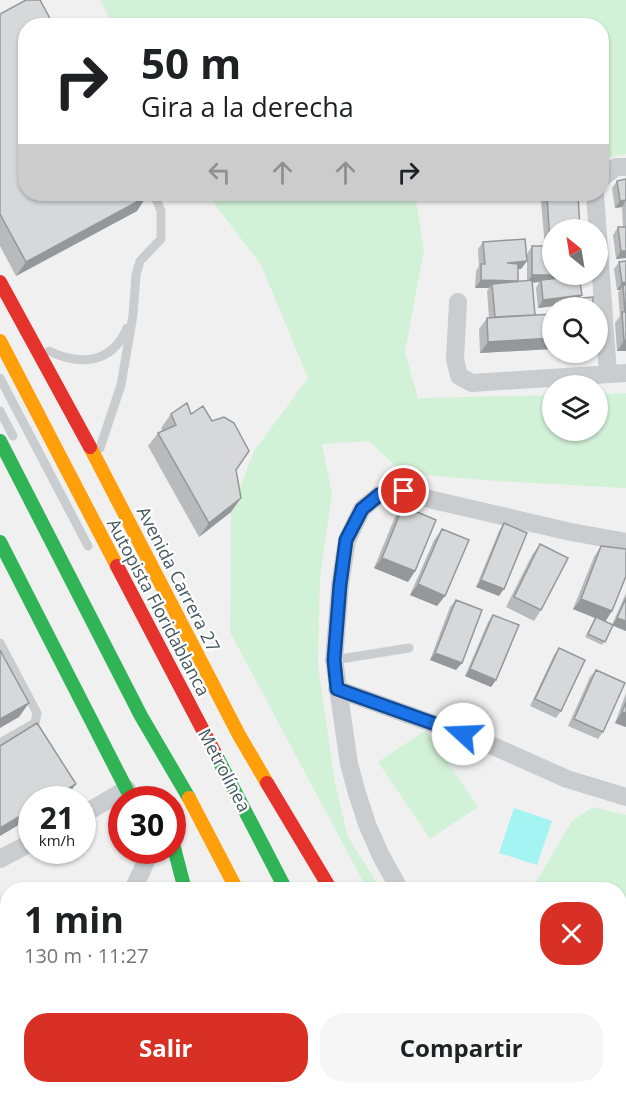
<!DOCTYPE html>
<html lang="es">
<head>
<meta charset="utf-8">
<style>
	:root { --surface:#fff; --page:#f6f6f6; --text:#202124; --muted:#757577; --accent:#d93025 }
	body { margin:0; font-family:"Open Sans",sans-serif; background:var(--page); color:var(--text); height:100vh; display:flex; flex-direction:column; font-size:22px; white-space:nowrap }
	* { box-sizing:border-box; margin:0 }
	p { font-size:20px; color:var(--muted) }
	.icon { flex:none; width:33px; height:33px; fill:none; stroke:currentColor; stroke-width:2; stroke-linecap:round; stroke-linejoin:round }
	.map { position:relative; flex:1; overflow:hidden }
	.panel { position:absolute; left:0px; top:882px; width:627px; height:212px; display:flex; flex-direction:column; background:var(--surface); border-radius:24px 24px 0 0; box-shadow:0 2px 4px #0004 }
	.panel>* { flex:none }
	.banner { position:absolute; left:18px; top:18px; width:591px; height:183px; border-radius:24px; box-shadow:0 2px 4px #0004; background:#fff; color:var(--text); overflow:hidden }
	.needle { width:39px; rotate:330deg }
	.fabs { position:absolute; left:542px; top:219px; display:grid; gap:12px }
	.fabs a { display:grid; place-items:center; width:66px; height:66px; border-radius:50%; background:var(--surface); box-shadow:0 2px 4px #0004; font-size:30px }
	.speed { position:absolute; left:18px; top:786px; display:flex; gap:12px; font-size:30px; font-weight:700; text-align:center }
	.speed>* { display:grid; place-content:center; width:78px; height:78px; border-radius:50%; background:var(--surface); box-shadow:0 2px 4px #0004; line-height:1 }
	.speed small { font-size:15px; font-weight:400 }
	.speed .limit { border:9px solid #d22; background:#fff; color:#111 }
	.pin { position:absolute; display:grid; place-items:center; width:51px; height:51px; color:#fff; margin:-26px; border:3px solid #fff; border-radius:50%; box-shadow:0 2px 6px #0007 }
	.me { position:absolute; width:66px; margin:-33px; rotate:290deg; stroke-linejoin:round; filter:drop-shadow(0 0 4px #0008) }
	.turn { display:flex; align-items:center; gap:21px; height:126px; padding:0 24px; font-size:27px }
	.turn .icon { width:78px; height:78px; stroke-width:2.5 }
	.turn b { display:block; font-size:42px; line-height:51px }
	.lanes { display:flex; align-items:center; height:57px; padding:0 24px; background:#0003; justify-content:center; gap:30px; direction:ltr }
	.lanes .off { opacity:.35 }
	.round { display:grid; place-items:center; flex:none; width:63px; height:63px; border-radius:24px; background:var(--page) }
	.overview { display:flex; align-items:center; justify-content:space-between; height:102px; padding:0 24px }
	h1 { font-size:36px; font-weight:700; line-height:45px }
	.cta { display:flex; gap:12px; margin-top:auto; padding:12px 24px }
	.cta a { flex:1; height:69px; border-radius:24px; background:var(--accent); color:#fff; font-size:24px; font-weight:700; line-height:69px; text-align:center }
	.cta a+a { background:var(--page); color:var(--text) }
	.map>svg:first-child { display:block }
</style>
</head>
<body>
<div class="map">
<svg width="626" height="1093" viewBox="0 0 626 1093">
	<rect width="100%" height="100%" fill="#f1f0f0"/>
	<path fill="#d2f2d7" d="M100,0H626V154L602,158V26L113,25Z
		M207,194H415L424,250L405,352L418,398L552,395V430H597V394L626,393V488L495,481L403,473L369,441L322,444L332,494L320,578L318,665L335,783L348,837L381,889H367L230,632L231,512L254,451L308,378L261,265Z
		M426,730L478,807L430,839L378,762Z
		M593,807L626,815V981L620,973V890L532,889L572,821Z
		M0,1005H7L8,1086H35L32,1093H0Z"/>
	<path fill="#a3f4f3" d="M514,808L552,821L537,865L499,853Z"/>
	<g fill="none" stroke-linecap="round" stroke-linejoin="round">
		<path stroke="#c9cdcf" stroke-width="9" d="M49,351C80,366 112,364 127,328
			M0,378L88,546
			M0,411L13,436
			M100,448L121,385L133,315L136,275L140,261L161,239V211L154,194
			M0,643L37,713L35,723L0,743
			M334,660L409,648
			M350,1086L353,1093
			M375,1086L379,1093"/>
		<path stroke="#c9cdcf" stroke-width="18" d="M602,178L616,167H626
			M595,194L608,373
			M458,302L455,359L459,376L472,383L626,373
			M337,689L484,742L567,779L626,797
			M82,815L127,789
			M0,859L32,842
			M133,890L151,850
			M400,890L381,856L367,824L357,793L349,764L334,660L340,585L347,540L362,509L379,495L404,491L433,500L571,532L626,542
			M620,1078L626,1089
			M48,1093L51,1086"/>
		<path stroke="#30b455" stroke-width="14" d="M0,441L141,716L189,798
			M0,542L132,800
			M217,757L286,890
			M172,840L185,890
			M402,1086L407,1093"/>
		<path stroke="#ff9f0a" stroke-width="14" d="M0,341L117,566
			M90,447L239,735L267,783
			M189,798L237,890
			M444,1086L448,1093"/>
		<path stroke="#e5322d" stroke-width="14" d="M0,282L90,447
			M117,566L217,757
			M267,783L331,890
			M283,1086L286,1093
			M329,1086L332,1093"/>
	</g>
	<path fill="#b9babb" d="M0,14L146,197L137,211L16,276L0,246Z
		M626,179V258L616,259L613,235L618,227H623L622,207L615,208L612,188L617,181Z
		M547,195L552,230L576,276L580,298L593,308H552L554,306L538,308L536,288L539,282L532,283L535,315L551,314V310L552,308V349L480,353L479,329L487,318H489L487,291L489,288H475L476,271L479,266L478,249L483,242L527,261L521,269H518L517,282L527,281V254L532,246H545L541,202Z
		M626,261V351H617L615,323L620,316L618,292L620,290H617L614,269L619,262Z
		M171,414H191L236,470L231,512L199,537L148,446L158,433L162,431L161,428Z
		M403,506L415,571L408,582L374,568L395,517Z
		M504,523L499,596L476,587L499,531Z
		M442,529L437,606L410,595L434,540Z
		M540,544L541,610L534,621L506,607L532,555Z
		M601,546L612,611L605,621L612,625L626,593V631L613,626L602,645L585,637L595,618L573,609L594,557Z
		M456,600V670L430,660L450,607Z
		M493,615L496,680L491,687L465,676L488,622Z
		M559,648L561,711L556,718L530,706L554,655Z
		M596,670L603,732L598,739L568,726L590,677Z
		M626,693V727L615,723Z
		M87,1086H162L159,1093H85Z
		M188,1086H224V1087L247,1091L246,1093H191Z
		M476,1086H613L608,1093H479Z"/>
	<path fill="#969798" d="M146,197L137,211L16,276L26,262Z
		M626,200L622,207L615,208L620,201Z
		M621,251H626V258L616,259Z
		M527,261L521,269L502,270L507,263Z
		M532,275H577L572,282L541,280L539,282L527,283Z
		M481,280L518,281L513,288L492,284L489,288H475Z
		M626,282V289L623,285L620,290H617L622,283Z
		M582,295L576,303L558,300L554,306L538,308L543,300Z
		M552,338V349L480,353L488,342Z
		M626,340V351H617L624,341Z
		M241,498L231,512L199,537L209,523Z
		M382,558L415,571L408,582L374,568Z
		M481,580L504,589L499,596L476,587Z
		M418,584L445,596L437,606L410,595Z
		M581,599L612,611L605,622L573,609Z
		M617,618L626,621V631L612,625Z
		M435,653L462,663L456,670L430,660Z
		M470,669L496,680L491,687L465,676Z
		M29,703L19,717L0,728V719Z
		M622,712L626,713V727L615,723Z
		M76,784L66,798L63,800H49Z
		M32,809V817L0,836V828Z
		M90,1086H105L124,1093H86Z
		M610,1086H613L608,1093H597Z"/>
	<path fill="#d7d8d9" stroke="#969798" stroke-width="1.5" d="M26,0H40L54,26H26V194H144L146,197L26,262L0,214V14Z
		M626,179V200L620,201L617,181Z
		M560,194H578L580,230H552V245H550L547,195Z
		M618,227H626V251H621Z
		M525,239L527,261L507,263L518,264V281L481,280V264H485L483,242Z
		M532,246H552V274L577,275H532Z
		M626,261V282L622,283L619,262Z
		M579,276L582,295L543,300L541,280Z
		M532,280L535,315L495,317L492,284Z
		M623,285H626V312H625Z
		M593,297V308H558V300Z
		M622,312H626V340L624,341Z
		M552,314V338L488,342L487,318Z
		M187,403L191,414L203,406L212,421L224,417L234,423L249,451L236,470L241,498L209,523L158,433L176,425L171,414Z
		M403,506L436,520L415,571L382,558Z
		M504,523L527,533L504,589L481,580Z
		M442,529L469,540L445,596L418,584Z
		M540,544L568,558L541,610L514,597Z
		M601,546L626,549V576L612,611L581,599Z
		M626,598V621L617,618Z
		M456,600L482,610L462,663L435,653Z
		M493,615L519,625L496,680L470,669Z
		M596,617L613,625L605,642L588,634Z
		M559,648L585,660L561,711L535,699Z
		M0,650L29,703L0,719Z
		M596,670L625,683L603,732L574,719Z
		M626,702V713L622,712Z
		M37,723L76,784L49,800H32V809L0,828V746Z
		M105,1086H162L159,1093H124Z
		M200,1086H224V1087L226,1086H245L247,1091L242,1093H203Z
		M492,1086H552L556,1093H495Z
		M563,1086H610L597,1093H567Z"/>
	<g fill="none" stroke-linecap="round" stroke-linejoin="round">
		<defs>
			<path id="route" d="M404,491L379,495L362,509L346,540L340,585L334,660L337,689L463,734"/>
		</defs>
		<use href="#route" stroke="#114b97" stroke-width="15"/>
		<use href="#route" stroke="#1a73e8" stroke-width="10"/>
	</g>
	<g text-anchor="middle" dominant-baseline="central" stroke-width="4.5" stroke-linejoin="round" paint-order="stroke">
		<g font-size="18" fill="#45585f" stroke="#fff">
			<text transform="translate(179 579) rotate(63)">Avenida Carrera 27</text>
			<text transform="translate(159 607) rotate(62)">Autopista Floridablanca</text>
			<text transform="translate(225 770) rotate(62)">Metrolínea</text>
		</g>
	</g>
</svg>
<div class="fabs">
<a><svg class="needle" viewBox="-14 -14 28 28"><path d="M0-13l5 13h-10z" fill="#e53935"/><path d="M0 13l5-13h-10z" fill="#757577"/></svg></a>
<a><svg class="icon" aria-label="search" viewBox="0 0 24 24"><circle cx="10" cy="10" r="6"/><path d="M15 15l6 6"/></svg></a>
<a><svg class="icon" aria-label="layers" viewBox="0 0 24 24"><path d="M12 4l9 5-9 5-9-5zM3 14l9 5 9-5"/></svg></a>
</div>
<div class="speed"><div>21<small>km/h</small></div><div class="limit">30</div></div>
<div class="pin" style="left:404px;top:491px;background:#d93025"><svg class="icon" aria-label="arrive" viewBox="0 0 24 24"><path d="M6 21V4h12l-3 4 3 4H6"/></svg></div>
<svg class="me" style="left:463px;top:734px" viewBox="-20 -20 40 40"><circle r="19" fill="#fff"/><path d="M0-13L10 11 0 6-10 11z" fill="#1a73e8"/></svg>
<div class="banner">
<div class="turn"><svg class="icon" aria-label="right" viewBox="0 0 24 24"><path d="M7 20v-9h11M14 6l5 5-5 5"/></svg><div><b>50 m</b>Gira a la derecha</div></div>
<div class="lanes"><svg class="icon off" aria-label="left" viewBox="0 0 24 24"><path d="M17 20v-9H6M10 6l-5 5 5 5"/></svg><svg class="icon off" aria-label="ahead" viewBox="0 0 24 24"><path d="M12 20V5M6 11l6-6 6 6"/></svg><svg class="icon off" aria-label="ahead" viewBox="0 0 24 24"><path d="M12 20V5M6 11l6-6 6 6"/></svg><svg class="icon" aria-label="right" viewBox="0 0 24 24"><path d="M7 20v-9h11M14 6l5 5-5 5"/></svg></div>
</div>
<section class="panel">
<div class="overview"><div><h1>1 min</h1><p>130 m · 11:27</p></div><a class="round" style="background:#d93025;color:#fff"><svg class="icon" aria-label="close" viewBox="0 0 24 24"><path d="M6 6l12 12M18 6L6 18"/></svg></a></div>
<div class="cta"><a>Salir</a><a>Compartir</a></div>
</section>
</div>
</body>
</html>
